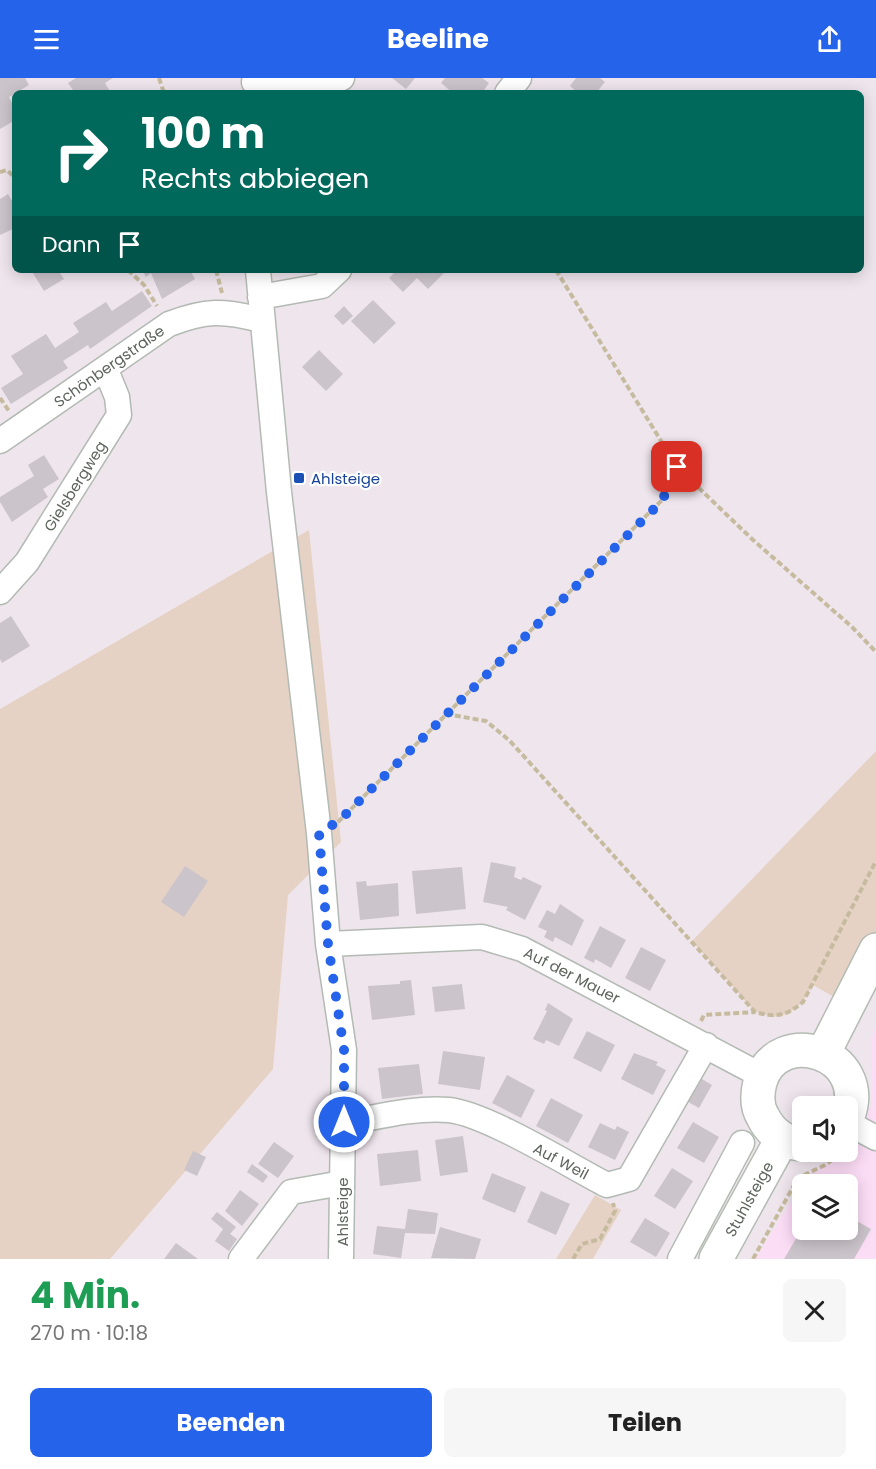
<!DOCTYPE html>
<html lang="de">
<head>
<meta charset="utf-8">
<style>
	:root { --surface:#fff; --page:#f6f6f6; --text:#222; --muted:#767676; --accent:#2563eb }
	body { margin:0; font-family:Poppins,sans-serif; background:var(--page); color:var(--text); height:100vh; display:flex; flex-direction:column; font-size:22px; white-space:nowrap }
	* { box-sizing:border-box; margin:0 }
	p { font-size:20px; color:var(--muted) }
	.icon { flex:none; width:33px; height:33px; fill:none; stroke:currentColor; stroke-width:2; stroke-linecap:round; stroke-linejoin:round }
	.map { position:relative; height:1181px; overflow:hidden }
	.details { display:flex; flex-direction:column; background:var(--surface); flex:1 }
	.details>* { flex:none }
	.top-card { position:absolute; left:12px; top:12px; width:852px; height:183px; border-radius:9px; box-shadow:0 3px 15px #0003; background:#00695c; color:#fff; overflow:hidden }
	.fabs { position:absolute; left:792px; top:1018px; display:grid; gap:12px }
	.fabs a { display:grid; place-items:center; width:66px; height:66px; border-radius:9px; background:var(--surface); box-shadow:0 3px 15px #0003; font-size:30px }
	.pin { position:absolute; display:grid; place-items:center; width:51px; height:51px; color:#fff; margin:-26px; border-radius:12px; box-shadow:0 3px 9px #0006 }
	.me { position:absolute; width:66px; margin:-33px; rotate:0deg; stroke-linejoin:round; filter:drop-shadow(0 0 4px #0008) }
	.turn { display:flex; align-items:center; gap:21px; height:126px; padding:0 30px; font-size:27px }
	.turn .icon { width:78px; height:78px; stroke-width:2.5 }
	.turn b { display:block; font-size:42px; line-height:51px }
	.then { display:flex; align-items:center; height:57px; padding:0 30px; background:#0003; gap:12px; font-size:22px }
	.round { display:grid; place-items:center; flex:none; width:63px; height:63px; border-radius:9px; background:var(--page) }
	.overview { display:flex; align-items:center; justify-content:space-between; height:102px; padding:0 30px }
	h1 { font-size:36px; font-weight:700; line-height:45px; color:#1e9e55 }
	.primary-button { display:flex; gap:12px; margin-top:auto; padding:12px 30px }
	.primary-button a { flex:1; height:69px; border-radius:9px; background:var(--accent); color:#fff; font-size:24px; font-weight:700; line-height:69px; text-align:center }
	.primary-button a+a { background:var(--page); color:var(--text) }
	header { display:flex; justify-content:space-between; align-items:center; height:78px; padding:0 30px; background:var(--accent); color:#fff; font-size:27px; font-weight:700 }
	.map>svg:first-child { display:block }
</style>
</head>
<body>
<header><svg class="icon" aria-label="menu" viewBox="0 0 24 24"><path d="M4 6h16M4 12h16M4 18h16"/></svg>Beeline<svg class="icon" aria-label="share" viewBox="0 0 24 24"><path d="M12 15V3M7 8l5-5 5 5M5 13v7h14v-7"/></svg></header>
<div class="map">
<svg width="876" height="1181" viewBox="0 0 876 1181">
	<rect width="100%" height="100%" fill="#efe6ed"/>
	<path fill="#fcddf6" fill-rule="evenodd" d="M876,949V1181H756L806,1098L849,1075L872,1026L871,963ZM802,1107H848V1152H802Z"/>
	<path fill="#e5d2c4" d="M309,452L341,764L288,817L273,991L110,1181H0V631Z
		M876,673V872L848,927L813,907L803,924L788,936L773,939L755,934L692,863Z
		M595,1117L621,1132L593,1181H556Z"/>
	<path fill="#ccc4cb" d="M0,0H25L29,7L9,19L15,31V42L0,51Z
		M76,0H113L105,5L111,15H75L68,5Z
		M392,0H415L406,11Z
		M445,0H482L489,5L482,15H453L441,5Z
		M576,0H600L605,4L596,15H578L570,8Z
		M8,116L15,128V150L0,157V121Z
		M31,192H58L64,201L44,213Z
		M142,192H190L195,201L162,221L151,195L146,199Z
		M397,192H442L444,195L428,211L417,200L403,214L389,200Z
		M142,213L152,228L90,271L88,267L63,283L68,290L11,326L1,310L23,296L11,278L46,256L55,270L79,254L73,245L106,224L112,233Z
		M373,222L396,245L374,266L351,243Z
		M344,228L353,238L343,247L334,238Z
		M319,272L343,296L326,313L302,289Z
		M44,377L59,401L43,411L48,419L12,444L0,424V419L34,398L28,387Z
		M11,538L30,568L2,585L0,581V545Z
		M491,784L516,789L514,799L521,802L523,799L542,808L525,842L506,832L508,829L483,824Z
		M185,788L208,803L184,839L161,824Z
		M462,789L466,831L416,836L412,793Z
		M366,803L367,808L398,805L399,838L360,842L356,804Z
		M560,826L584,842L572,868L555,859L553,864L544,859L547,853L538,849L547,832L555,836Z
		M600,848L626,862L611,890L595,881L594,885L584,880Z
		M641,869L666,882L650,913L625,900Z
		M411,902L415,937L372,942L368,908L400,906V903Z
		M462,906L465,931L435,934L432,909Z
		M548,925L573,941L559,968L546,962L544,966L533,961L547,933L545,932Z
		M587,953L615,967L601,994L573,980Z
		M443,973L485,979L480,1012L438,1006Z
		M634,975L658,984L656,987L666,992L653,1017L621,1001Z
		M419,986L423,1016L382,1021L378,990Z
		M507,997L535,1012L521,1040L492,1025Z
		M695,997L712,1007L699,1030L681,1020Z
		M551,1020L583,1037L568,1065L536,1048Z
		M693,1044L719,1059L704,1085L677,1070Z
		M600,1045L615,1052L617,1048L629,1054L615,1082L588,1069Z
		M463,1058L468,1094L440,1098L435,1062Z
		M274,1064L294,1078L278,1100L258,1086Z
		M418,1072L421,1103L380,1108L377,1076Z
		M193,1073L206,1079L197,1098L184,1092Z
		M252,1086L268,1098L263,1105L247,1094Z
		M672,1090L693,1103L675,1131L654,1118Z
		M492,1095L526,1109L515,1135L482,1121Z
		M240,1112L259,1126L242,1148L225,1133Z
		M541,1113L570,1126L556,1157L527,1144Z
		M408,1131L438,1135L435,1156L405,1155L401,1180L373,1176L377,1148L405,1151Z
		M217,1134L236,1149L230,1156L237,1161L229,1173L215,1163L223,1151L211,1141Z
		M848,1138L871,1151L854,1181H784L801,1152H848Z
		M645,1140L670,1155L656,1179L630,1164Z
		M440,1149L481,1161L475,1181L431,1180Z
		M176,1165L198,1181H164Z"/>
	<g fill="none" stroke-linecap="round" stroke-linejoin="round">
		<defs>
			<path id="minor" d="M254,4L333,3L342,0
				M507,15L519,0
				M258,192L279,414L319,755L328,866L344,972L341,1181
				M260,219L322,208L339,192
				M0,363L169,246C206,232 223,232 261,242
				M0,514L27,484L119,337L117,319L106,292
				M328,866L482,859L522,871L762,998
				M344,1045C378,1039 414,1029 449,1032C487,1036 570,1088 607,1107L629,1101L706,967
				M848,1045L876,1060
				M241,1181L291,1114L342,1105
				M680,1181L742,1065"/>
			<path id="secondary" d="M823,976L876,872
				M802,1066C785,1065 771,1055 763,1039C756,1028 757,1016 760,1004C777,946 871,974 848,1038
				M716,1181L782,1061"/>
		</defs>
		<use href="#minor" stroke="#b3bab3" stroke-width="27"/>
		<use href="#secondary" stroke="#b4bcb4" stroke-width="36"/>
		<path stroke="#c7bb9f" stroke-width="4" stroke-dasharray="6 3" stroke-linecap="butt" d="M159,0L164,15
			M0,94L7,92L15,100
			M128,192L144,207L157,228
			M216,192L222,215
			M556,192L677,389L752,461L852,549L876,574
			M0,320L9,333
			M446,636L486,643L510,663L755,934C776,940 786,938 803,924L876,783
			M338,744L662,422L677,389
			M701,943L704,937L755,934
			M573,1181L582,1166L600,1161L615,1133L613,1125
			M753,1181L798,1100L825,1087L843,1074"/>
		<use href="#minor" stroke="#fff" stroke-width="24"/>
		<use href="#secondary" stroke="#fff" stroke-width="33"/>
	</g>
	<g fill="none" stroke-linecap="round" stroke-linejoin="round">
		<path stroke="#2563eb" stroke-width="10" stroke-dasharray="0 18" d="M344,1044V972L328,866L319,755L339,743L662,423L677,389"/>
	</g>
	<rect fill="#1a4fb4" stroke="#fff" stroke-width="2" x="293" y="394" width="12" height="12" rx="3"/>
	<g text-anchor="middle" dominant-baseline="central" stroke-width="4.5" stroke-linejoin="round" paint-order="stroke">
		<g font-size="15" fill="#5d655d" stroke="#fff">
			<text transform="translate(109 288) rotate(-35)">Schönbergstraße</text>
			<text transform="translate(75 408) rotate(-58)">Gielsbergweg</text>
			<text transform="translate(572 897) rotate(27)">Auf der Mauer</text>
			<text transform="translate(561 1083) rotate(28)">Auf Weil</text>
			<text transform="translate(749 1121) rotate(-61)">Stuhlsteige</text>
			<text transform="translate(342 1134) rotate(-90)">Ahlsteige</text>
		</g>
		<g font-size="15" fill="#164399" stroke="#fff" text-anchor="start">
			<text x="311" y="400">Ahlsteige</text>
		</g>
	</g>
</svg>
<div class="fabs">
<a><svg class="icon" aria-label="sound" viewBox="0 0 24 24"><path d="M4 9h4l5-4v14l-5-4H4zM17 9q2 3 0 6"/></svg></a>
<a><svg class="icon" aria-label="layers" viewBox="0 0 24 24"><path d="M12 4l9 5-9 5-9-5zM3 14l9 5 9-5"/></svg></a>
</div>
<div class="pin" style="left:677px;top:389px;background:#d93025"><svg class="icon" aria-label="arrive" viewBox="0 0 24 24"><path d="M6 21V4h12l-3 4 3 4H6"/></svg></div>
<svg class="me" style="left:344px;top:1044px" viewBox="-20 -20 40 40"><circle r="17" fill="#2563eb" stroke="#fff" stroke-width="3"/><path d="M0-11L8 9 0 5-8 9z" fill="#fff"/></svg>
<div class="top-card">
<div class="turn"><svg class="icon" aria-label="right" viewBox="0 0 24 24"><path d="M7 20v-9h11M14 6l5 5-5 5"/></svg><div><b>100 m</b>Rechts abbiegen</div></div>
<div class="then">Dann<svg class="icon" aria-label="arrive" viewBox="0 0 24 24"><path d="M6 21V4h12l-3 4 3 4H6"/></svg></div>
</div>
</div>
<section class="details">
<div class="overview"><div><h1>4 Min.</h1><p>270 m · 10:18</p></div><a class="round"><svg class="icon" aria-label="close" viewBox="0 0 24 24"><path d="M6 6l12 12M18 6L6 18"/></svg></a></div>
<div class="primary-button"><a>Beenden</a><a>Teilen</a></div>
</section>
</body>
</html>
